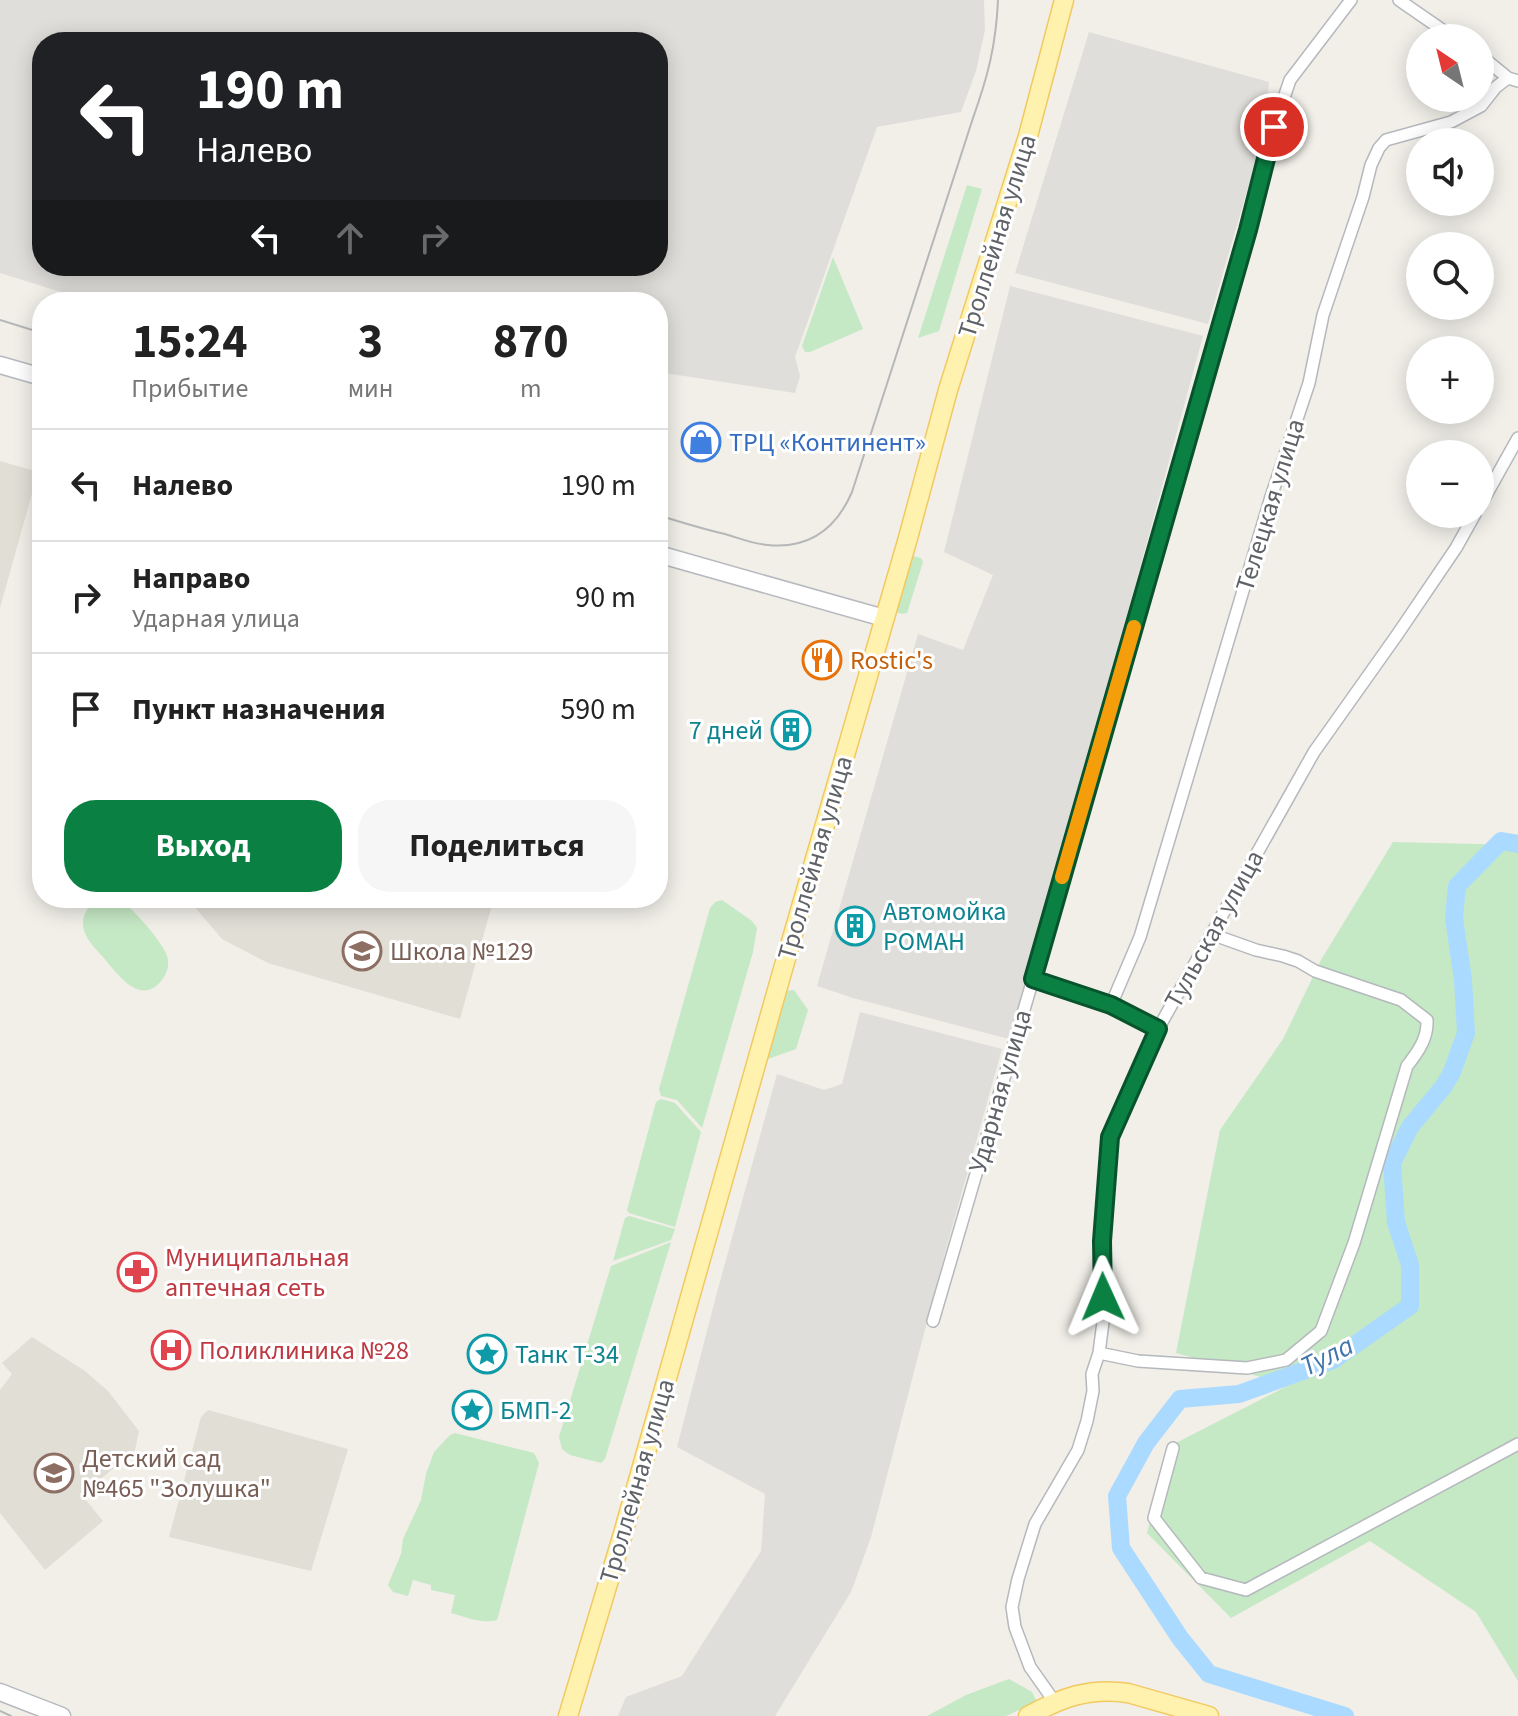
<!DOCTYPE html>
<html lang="ru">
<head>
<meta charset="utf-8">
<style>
	:root { --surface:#fff; --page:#f6f6f6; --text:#222; --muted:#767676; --line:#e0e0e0; --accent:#0b8043 }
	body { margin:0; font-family:"Source Sans 3",sans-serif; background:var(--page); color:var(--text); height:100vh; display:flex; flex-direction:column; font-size:30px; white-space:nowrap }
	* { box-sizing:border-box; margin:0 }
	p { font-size:26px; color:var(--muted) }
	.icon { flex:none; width:44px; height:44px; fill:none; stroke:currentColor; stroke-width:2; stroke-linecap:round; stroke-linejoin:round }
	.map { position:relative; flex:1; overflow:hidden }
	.details { position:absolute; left:32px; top:292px; width:636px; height:616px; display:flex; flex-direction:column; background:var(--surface); border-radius:32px; box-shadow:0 4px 20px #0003 }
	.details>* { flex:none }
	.banner { position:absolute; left:32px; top:32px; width:636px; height:244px; border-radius:32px; box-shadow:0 4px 20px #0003; background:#202124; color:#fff; overflow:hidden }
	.needle { width:52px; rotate:325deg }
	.tools { position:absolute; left:1406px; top:24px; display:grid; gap:16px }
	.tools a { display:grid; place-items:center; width:88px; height:88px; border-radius:50%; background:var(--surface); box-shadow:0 4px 20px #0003; font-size:40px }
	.pin { position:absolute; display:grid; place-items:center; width:68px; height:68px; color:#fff; margin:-34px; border:4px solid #fff; border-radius:50%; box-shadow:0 2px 8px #0007 }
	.me { position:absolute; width:88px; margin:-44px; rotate:359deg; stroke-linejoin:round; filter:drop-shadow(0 0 6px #0008) }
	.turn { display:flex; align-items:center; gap:28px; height:168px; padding:0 32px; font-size:36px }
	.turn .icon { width:104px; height:104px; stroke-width:2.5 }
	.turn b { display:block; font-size:56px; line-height:68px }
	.lanes { display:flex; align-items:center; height:76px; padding:0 32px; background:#0003; justify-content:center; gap:40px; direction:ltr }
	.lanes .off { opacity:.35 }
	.eta { display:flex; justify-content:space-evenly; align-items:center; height:136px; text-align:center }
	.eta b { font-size:48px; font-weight:700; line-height:56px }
	.button { display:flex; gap:16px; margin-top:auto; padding:16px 32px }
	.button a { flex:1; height:92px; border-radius:32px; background:var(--accent); color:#fff; font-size:32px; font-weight:700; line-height:92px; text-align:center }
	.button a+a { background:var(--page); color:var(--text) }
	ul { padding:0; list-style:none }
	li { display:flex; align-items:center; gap:24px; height:112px; padding:0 32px; border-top:2px solid var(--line) }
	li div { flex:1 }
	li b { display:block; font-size:30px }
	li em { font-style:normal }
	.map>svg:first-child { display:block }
</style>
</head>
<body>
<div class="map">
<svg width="1518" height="1716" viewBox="0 0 1518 1716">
	<rect width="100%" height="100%" fill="#f1efe8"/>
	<path fill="#e0deda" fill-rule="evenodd" d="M0,0H984L985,30L976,71L961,112L877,127L795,357L800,376L795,393L658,372V302H93L0,273ZM42,42H658V266H42Z
		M1089,32L1269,82L1264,133L1208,324L1015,273Z
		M1010,286L1203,336L1040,935L1009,1039L853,998L817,986L918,634L963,650L993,575L944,552Z
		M860,1012L1002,1049L946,1249L871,1537L851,1592L775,1716H618L626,1697L682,1676L761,1551L765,1494L677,1447L716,1296L777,1074L824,1090L842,1084Z"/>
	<path fill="#e1ded6" d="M0,461L38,472L0,608Z
		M187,898H494L460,1019L268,963L222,939Z
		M32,1337L85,1371L108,1391L139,1431L135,1450L82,1495L103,1521L45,1570L0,1513V1390L12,1374L2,1363Z
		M208,1410L348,1449L311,1571L169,1537L201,1417Z"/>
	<path fill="#c5e8c5" d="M967,185L982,189L939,331L918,338Z
		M833,257L863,329L810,352H805L802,346Z
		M913,556L921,558L923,562L907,613L902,614L896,612L909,558Z
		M1393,842L1518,845V1681L1476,1612L1370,1541L1231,1618L1147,1533L1170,1446L1289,1385L1176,1353L1220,1130L1283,1039L1321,960Z
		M101,898C107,898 113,897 119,900C131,905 164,944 167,956C170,964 167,973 162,980C141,1007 118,975 104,958C95,948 82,936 83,921C84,910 92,903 101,898Z
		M722,900L752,921L757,928L753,952L702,1128L677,1100L661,1096L659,1089L710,908L715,902Z
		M794,990L808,1010L796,1049L765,1060L785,991Z
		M661,1099L675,1103L701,1132L675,1227L629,1213L627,1210L656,1102Z
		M629,1216L675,1229L671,1240L613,1261L625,1218Z
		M671,1242L605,1459L601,1463L570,1455L562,1449L559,1437L611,1266Z
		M455,1433L534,1453L539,1463L499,1613L497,1620C481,1624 466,1617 451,1613L455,1595L431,1590V1585L413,1580L408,1596L393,1592L388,1585L401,1554L403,1539L421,1500L426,1474L434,1452L450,1435Z
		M1009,1679L1032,1692L1037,1702L1006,1716H927L966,1695Z"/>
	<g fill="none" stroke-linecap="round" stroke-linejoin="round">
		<path stroke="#aadaff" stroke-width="18" d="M1345,1716L1209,1674L1180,1638L1121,1548L1117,1496L1146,1443L1180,1399L1239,1394L1333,1360L1410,1306V1265L1396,1222L1392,1163L1410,1127L1444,1086L1452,1072L1466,1033L1463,980L1454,918L1457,886L1501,841L1518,844"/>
		<defs>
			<path id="street" d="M1399,0L1454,38
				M1480,55L1508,78L1518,81
				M1480,506L1518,438
				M1033,979L1111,1005L1158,1029
				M1111,1005L1140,937L1270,500L1309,383L1323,315L1363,197L1371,165L1379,148L1386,140L1451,122L1481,106L1496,87L1508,78
				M933,1321L1033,979L1255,203L1274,127L1290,80L1351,0
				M1099,1353L1138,1361L1247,1368L1286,1360L1321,1331L1354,1243L1407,1066C1418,1052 1428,1038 1427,1020L1401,1000L1315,971L1298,961L1283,956L1256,950L1211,934
				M1173,1448L1154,1518L1201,1578L1246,1590L1518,1444
				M1054,1701L1030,1667L1015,1627L1012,1607L1018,1579L1035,1524L1078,1450L1087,1421L1093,1391L1092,1374L1099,1353L1103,1322L1102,1246L1110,1137L1158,1029L1314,752L1397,635L1456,548L1475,514"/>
			<path id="secondary" d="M0,365L42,377
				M658,554L884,618
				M0,1692L62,1716"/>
			<path id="primary" d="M568,1716L622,1537L781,976L908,538L948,390L1028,136L1064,0
				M1028,1716C1061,1698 1089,1687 1128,1693L1209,1716"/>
		</defs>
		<use href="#street" stroke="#b5b8bc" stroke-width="14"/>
		<use href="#secondary" stroke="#b6babf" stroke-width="19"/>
		<use href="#primary" stroke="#f2c960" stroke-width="21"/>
		<use href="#street" stroke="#fff" stroke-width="11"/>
		<use href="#secondary" stroke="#fff" stroke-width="16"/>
		<use href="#primary" stroke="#fff2af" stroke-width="18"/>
		<path stroke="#b6b7b8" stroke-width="2" d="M0,320L42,333
			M658,515C680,522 703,529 725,534C739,538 753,544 768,545C809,549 836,529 852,492L973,118C988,76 996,45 998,0
			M0,1711L11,1716"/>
	</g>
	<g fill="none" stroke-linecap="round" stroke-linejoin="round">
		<defs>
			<path id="route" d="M1103,1297L1102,1241L1110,1137L1158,1029L1111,1005L1033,979L1248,230L1274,127"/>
		</defs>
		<use href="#route" stroke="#07532c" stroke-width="20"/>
		<use href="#route" stroke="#0b8043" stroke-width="14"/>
		<path stroke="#f59e0b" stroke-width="14" d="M1062,877L1134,627"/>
	</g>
	<defs>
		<symbol id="shop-ring" viewBox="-11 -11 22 22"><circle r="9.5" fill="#fff" stroke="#3f7fe0" stroke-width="1.5"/><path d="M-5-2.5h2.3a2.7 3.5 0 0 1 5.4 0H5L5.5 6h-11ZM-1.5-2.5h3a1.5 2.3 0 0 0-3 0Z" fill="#3f7fe0"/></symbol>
		<symbol id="restaurant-ring" viewBox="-11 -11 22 22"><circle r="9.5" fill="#fff" stroke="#e8710a" stroke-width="1.5"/><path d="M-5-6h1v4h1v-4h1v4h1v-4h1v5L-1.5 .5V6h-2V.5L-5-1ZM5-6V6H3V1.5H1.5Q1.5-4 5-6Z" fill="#e8710a"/></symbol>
		<symbol id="building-ring" viewBox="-11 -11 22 22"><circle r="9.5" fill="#fff" stroke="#0f9aa8" stroke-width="1.5"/><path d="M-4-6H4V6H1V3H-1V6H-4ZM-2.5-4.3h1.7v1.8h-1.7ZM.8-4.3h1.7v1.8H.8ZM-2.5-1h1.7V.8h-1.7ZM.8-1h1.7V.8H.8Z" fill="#0f9aa8"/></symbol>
		<symbol id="school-ring" viewBox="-11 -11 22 22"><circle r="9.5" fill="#fff" stroke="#8d6e63" stroke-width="1.5"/><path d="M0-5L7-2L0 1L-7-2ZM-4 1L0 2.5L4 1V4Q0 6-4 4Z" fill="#8d6e63"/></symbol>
		<symbol id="pharmacy-ring" viewBox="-11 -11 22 22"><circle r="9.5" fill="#fff" stroke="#e0444e" stroke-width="1.5"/><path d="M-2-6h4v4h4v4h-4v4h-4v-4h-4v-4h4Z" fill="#e0444e"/></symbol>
		<symbol id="hospital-ring" viewBox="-11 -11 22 22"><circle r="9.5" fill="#fff" stroke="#e0444e" stroke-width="1.5"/><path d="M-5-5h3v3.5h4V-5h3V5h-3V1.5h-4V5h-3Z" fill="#e0444e"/></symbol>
		<symbol id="sight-ring" viewBox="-11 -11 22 22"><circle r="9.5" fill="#fff" stroke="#0f9aa8" stroke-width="1.5"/><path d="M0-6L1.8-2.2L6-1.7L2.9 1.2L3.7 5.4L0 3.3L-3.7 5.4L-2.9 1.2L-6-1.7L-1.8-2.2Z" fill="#0f9aa8"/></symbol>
	</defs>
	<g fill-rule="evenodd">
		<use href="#shop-ring" x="679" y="420" width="44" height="44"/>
		<use href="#restaurant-ring" x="800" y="638" width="44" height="44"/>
		<use href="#building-ring" x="769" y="708" width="44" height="44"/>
		<use href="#building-ring" x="833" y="904" width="44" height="44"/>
		<use href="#school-ring" x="340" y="929" width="44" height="44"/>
		<use href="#pharmacy-ring" x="115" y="1250" width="44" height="44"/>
		<use href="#hospital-ring" x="149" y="1328" width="44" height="44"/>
		<use href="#sight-ring" x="465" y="1332" width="44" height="44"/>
		<use href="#sight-ring" x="450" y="1388" width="44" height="44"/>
		<use href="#school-ring" x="32" y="1451" width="44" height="44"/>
	</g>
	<g text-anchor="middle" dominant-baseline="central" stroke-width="6" stroke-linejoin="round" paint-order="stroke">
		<g font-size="26" fill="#5f6368" stroke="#fff">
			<text transform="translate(997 236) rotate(-73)">Троллейная улица</text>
			<text transform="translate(1270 505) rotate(-73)">Телецкая улица</text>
			<text transform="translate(815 858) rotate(-74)">Троллейная улица</text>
			<text transform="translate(1214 929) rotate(-61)">Тульская улица</text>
			<text transform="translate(1000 1091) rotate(-74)">Ударная улица</text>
			<text transform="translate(637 1481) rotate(-74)">Троллейная улица</text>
		</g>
		<g font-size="26" fill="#366cbe" stroke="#fff" text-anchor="start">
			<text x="729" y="442">ТРЦ «Континент»</text>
		</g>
		<g font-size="26" fill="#c56008" stroke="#fff" text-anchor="start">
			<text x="850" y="660">Rostic's</text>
		</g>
		<g font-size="26" fill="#0d838f" stroke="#fff" text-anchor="start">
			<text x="763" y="730" text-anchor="end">7 дней</text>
			<text x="883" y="911">Автомойка<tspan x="883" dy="30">РОМАН</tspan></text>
			<text x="515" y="1354">Танк Т-34</text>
			<text x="500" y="1410">БМП-2</text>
		</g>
		<g font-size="26" fill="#785e54" stroke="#fff" text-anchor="start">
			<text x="390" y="951">Школа №129</text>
			<text x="82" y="1458">Детский сад<tspan x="82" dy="30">№465 "Золушка"</tspan></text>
		</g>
		<g font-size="26" fill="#be3a42" stroke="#fff" text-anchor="start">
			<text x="165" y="1257">Муниципальная<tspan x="165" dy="30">аптечная сеть</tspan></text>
			<text x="199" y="1350">Поликлиника №28</text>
		</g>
		<g font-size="28" font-style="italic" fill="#4174aa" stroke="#fff">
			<text transform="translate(1327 1356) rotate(-27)">Тула</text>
		</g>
	</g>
</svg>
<div class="tools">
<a><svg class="needle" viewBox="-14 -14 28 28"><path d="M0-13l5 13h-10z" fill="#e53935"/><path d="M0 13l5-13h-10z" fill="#767676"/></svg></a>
<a><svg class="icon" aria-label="sound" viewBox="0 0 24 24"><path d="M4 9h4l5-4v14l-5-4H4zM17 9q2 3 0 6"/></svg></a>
<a><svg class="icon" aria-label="search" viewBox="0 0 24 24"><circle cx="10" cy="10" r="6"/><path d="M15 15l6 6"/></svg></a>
<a>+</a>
<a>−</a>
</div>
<div class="pin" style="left:1274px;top:127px;background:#d93025"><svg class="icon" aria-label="arrive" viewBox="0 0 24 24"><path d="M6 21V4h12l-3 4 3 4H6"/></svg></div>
<svg class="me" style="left:1103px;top:1297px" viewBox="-20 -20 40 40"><path d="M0-17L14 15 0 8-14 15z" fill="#0b8043" stroke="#fff" stroke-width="4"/></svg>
<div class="banner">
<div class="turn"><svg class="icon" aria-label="left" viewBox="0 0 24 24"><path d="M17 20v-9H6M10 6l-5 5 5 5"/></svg><div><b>190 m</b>Налево</div></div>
<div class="lanes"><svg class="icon" aria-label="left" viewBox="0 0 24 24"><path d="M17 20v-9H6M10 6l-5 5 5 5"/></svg><svg class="icon off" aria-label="ahead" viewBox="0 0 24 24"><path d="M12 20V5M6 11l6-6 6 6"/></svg><svg class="icon off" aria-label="right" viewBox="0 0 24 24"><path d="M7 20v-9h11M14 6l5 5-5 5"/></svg></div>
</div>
<section class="details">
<div class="eta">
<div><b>15:24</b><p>Прибытие</p></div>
<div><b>3</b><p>мин</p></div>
<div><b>870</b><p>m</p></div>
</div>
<ul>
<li><svg class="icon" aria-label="left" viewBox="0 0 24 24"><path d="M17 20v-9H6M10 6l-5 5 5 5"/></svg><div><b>Налево</b></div><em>190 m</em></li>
<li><svg class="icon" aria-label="right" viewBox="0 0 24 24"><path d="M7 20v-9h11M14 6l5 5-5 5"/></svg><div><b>Направо</b><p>Ударная улица</p></div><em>90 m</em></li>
<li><svg class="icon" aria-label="arrive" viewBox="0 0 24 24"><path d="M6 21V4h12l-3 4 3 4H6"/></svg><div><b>Пункт назначения</b></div><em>590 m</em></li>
</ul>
<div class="button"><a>Выход</a><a>Поделиться</a></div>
</section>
</div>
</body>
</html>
